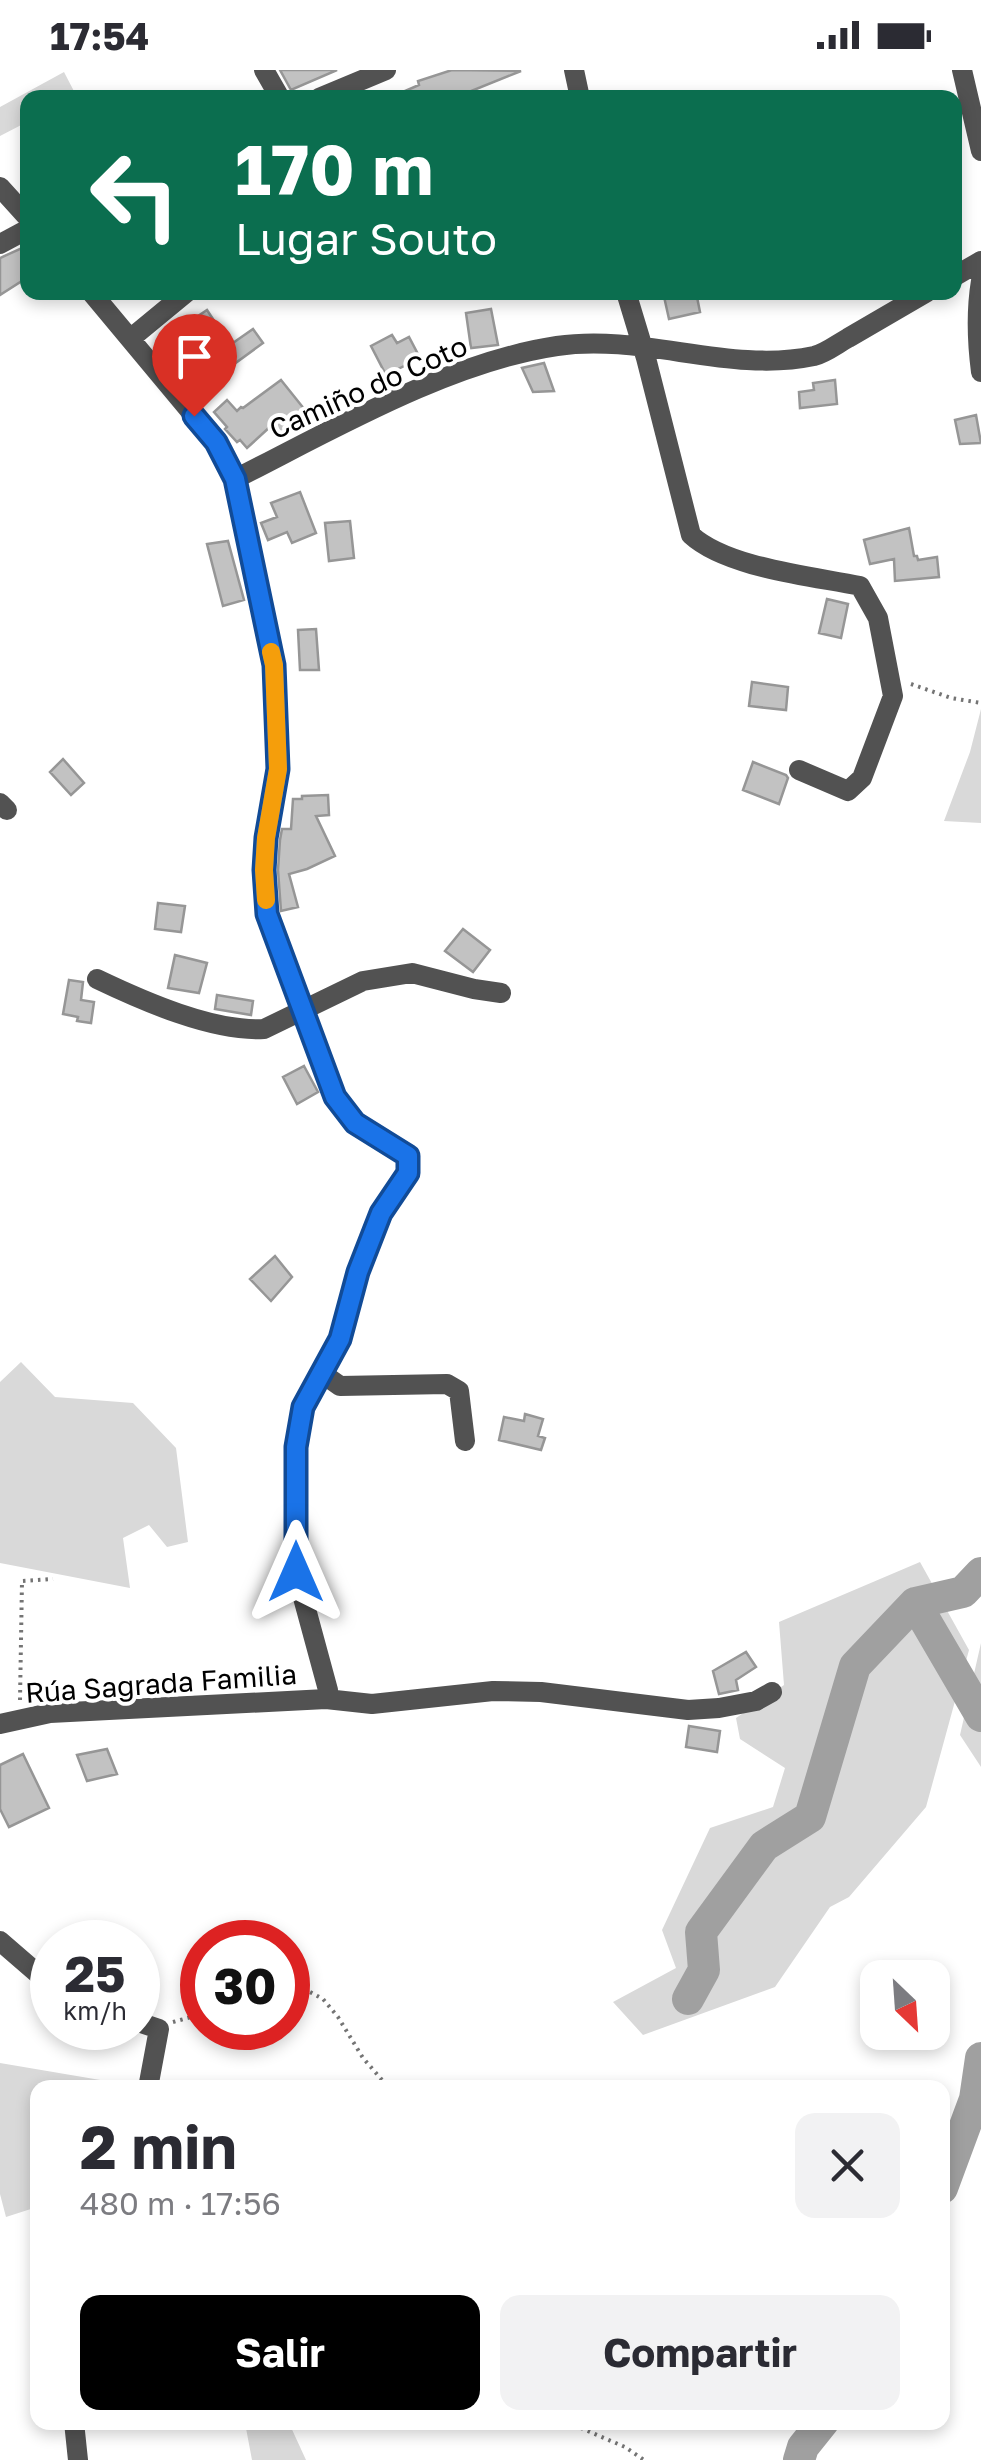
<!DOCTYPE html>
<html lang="es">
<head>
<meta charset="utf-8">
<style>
	:root { --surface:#fff; --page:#f2f2f3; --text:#2b2b33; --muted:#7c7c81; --accent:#000 }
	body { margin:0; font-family:"Golos Text",sans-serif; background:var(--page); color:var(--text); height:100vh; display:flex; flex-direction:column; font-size:38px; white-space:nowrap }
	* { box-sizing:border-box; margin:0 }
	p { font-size:32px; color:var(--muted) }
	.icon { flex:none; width:55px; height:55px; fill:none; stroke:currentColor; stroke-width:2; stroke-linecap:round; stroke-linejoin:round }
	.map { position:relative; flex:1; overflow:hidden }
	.side { position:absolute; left:30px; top:2010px; width:920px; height:350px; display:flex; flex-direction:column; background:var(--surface); border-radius:20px; box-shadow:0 5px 15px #0003 }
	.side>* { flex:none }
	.hud { position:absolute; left:20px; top:20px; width:942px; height:210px; border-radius:20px; box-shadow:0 5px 15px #0003; background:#0b6e4f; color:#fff; overflow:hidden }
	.needle { width:65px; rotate:155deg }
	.tools { position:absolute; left:860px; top:1890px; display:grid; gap:20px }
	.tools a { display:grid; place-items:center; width:90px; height:90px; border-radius:20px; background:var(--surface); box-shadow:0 5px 15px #0003; font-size:50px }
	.speed { position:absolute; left:30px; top:1850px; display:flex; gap:20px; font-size:50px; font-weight:700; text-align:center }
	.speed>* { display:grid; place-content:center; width:130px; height:130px; border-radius:50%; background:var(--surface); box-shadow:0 5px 15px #0003; line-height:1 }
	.speed small { font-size:25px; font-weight:400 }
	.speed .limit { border:15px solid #d22; background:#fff; color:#111 }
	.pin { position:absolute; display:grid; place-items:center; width:85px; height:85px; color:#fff; margin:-102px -42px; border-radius:50% 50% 50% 0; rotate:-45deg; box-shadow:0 0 10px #0007 }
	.pin .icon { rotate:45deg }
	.me { position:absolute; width:110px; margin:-55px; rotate:0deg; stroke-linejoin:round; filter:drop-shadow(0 0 8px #0008) }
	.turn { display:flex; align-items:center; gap:35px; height:210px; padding:0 50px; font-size:45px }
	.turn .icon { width:130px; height:130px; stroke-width:2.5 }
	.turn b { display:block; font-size:70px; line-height:85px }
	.round { display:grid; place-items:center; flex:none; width:105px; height:105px; border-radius:20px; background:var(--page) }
	.summary { display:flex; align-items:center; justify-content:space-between; height:170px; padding:0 50px }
	h1 { font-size:60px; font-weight:700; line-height:75px }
	.cta { display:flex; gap:20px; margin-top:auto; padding:20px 50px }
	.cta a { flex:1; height:115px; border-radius:20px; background:var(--accent); color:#fff; font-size:40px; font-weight:700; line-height:115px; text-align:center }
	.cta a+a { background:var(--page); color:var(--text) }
	.status { display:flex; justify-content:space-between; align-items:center; height:70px; padding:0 50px; background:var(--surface); direction:ltr }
	.status svg { height:28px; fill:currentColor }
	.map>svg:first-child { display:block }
</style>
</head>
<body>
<div class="status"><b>17:54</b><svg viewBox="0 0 49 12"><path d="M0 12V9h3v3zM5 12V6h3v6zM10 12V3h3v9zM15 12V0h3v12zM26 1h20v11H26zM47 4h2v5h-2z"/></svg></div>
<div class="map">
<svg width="981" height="2390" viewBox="0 0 981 2390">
	<rect width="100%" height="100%" fill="#fff"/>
	<path fill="#d9d9d9" d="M64,2L77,27L28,28L27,52L0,66V37Z
		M981,639V753L944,751L970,682Z
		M21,1292L55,1327L133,1333L176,1378L188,1472L167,1477L149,1455L123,1468L130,1518L0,1493V1312Z
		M920,1492L969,1580L926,1737L849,1827L830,1837L775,1917L643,1965L613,1932L676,1898L662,1860L710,1758L773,1737L785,1698L740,1669L736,1648L784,1615L779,1552Z
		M981,1573V1697L960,1665Z
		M0,1993L118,2013V2017L38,2018L37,2137L6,2147L0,2124Z
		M245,2353H289L306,2390H252Z"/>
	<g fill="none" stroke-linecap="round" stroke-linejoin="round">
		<path stroke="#a0a0a0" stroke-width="32" d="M915,1533L981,1646
			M688,1929L704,1900L701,1862L764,1776L810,1747L855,1596L915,1533L963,1522L981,1503
			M942,2118L975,2029L981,1988
			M799,2390L803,2377L823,2352"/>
	</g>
	<path fill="#c2c2c2" stroke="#969696" stroke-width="2.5" d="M280,0H337L291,20Z
		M452,0L521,1L454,28H389L419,15L418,11Z
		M22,178L28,186V207L0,225V188Z
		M663,222H696L700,242L669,249Z
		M491,239L498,275L471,278L466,243Z
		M207,240L230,275L253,259L263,273L200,319L194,310L191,313L171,287L202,264L192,250Z
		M392,265L397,273L409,267L420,288L386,305L371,276Z
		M544,293L554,321L533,322L522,298Z
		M281,310L309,345L279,366L272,355L247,378L240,370L237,372L225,359L227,357L214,342L227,330L237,341L241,337L243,338Z
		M835,310L837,334L800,338L799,322L814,320L813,313Z
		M976,345L981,373L960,374L955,350Z
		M300,422L316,463L292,473L287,462L268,470L261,453L277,447L271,433Z
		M350,451L354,488L329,491L325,453Z
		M909,458L914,486H917L918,490L937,487L939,507L895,511L894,489L870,494L864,470Z
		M228,471L244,530L223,536L207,474Z
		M827,529L848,534L841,568L819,563Z
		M316,559L319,600H300L298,560Z
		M752,612L788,617L786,640L749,636Z
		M63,689L84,713L71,725L50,702Z
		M753,692L786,705L788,708L779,734L743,720Z
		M328,725L329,745L316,746L335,786L307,799L289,804L298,837L281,841L278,800L280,770L282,759H291L293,729H302V726Z
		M158,833L185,836L181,862L155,859Z
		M463,859L490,880L473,902L445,881Z
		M175,885L207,893L199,923L168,918Z
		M69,910L83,912L81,930L94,932L91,953L77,951L78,947L63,944Z
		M217,925L253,931L251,945L215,939Z
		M304,996L318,1022L297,1034L283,1007Z
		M275,1186L292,1207L271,1231L250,1209Z
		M525,1344L543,1349L538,1366L545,1368L541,1380L499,1370L504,1347L524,1351Z
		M746,1582L756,1597L736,1610L738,1620L719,1624L713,1601Z
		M689,1656L720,1661L717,1682L686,1677Z
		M107,1679L117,1704L87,1711L77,1685Z
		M23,1684L49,1738L9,1757L0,1739V1695Z"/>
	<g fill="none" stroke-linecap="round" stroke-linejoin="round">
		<path stroke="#747474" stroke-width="4" stroke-dasharray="2.5 5" stroke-linecap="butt" d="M911,614L951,628L981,633
			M20,1630L22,1511L53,1509
			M288,1923L308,1921L323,1929L338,1947L363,1988L389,2018
			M173,1952L202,1944
			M567,2352L625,2377L644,2390"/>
		<path stroke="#525252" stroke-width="20" d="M264,0L280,28
			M574,0L580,28
			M962,0L981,81
			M319,28L386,0
			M0,117L28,148
			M0,174L28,159
			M955,206L981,191
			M981,211C976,241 977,271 981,302
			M91,222L216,372L235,409L274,595L278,699L266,768L264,800L267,844L335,1027L355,1053L409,1086L408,1103L381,1143L357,1202L339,1269L323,1304L303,1337L296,1377V1502L328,1620L326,1629
			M626,222L646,288L691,465C727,498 812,506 860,516L878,548L893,626L862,708L848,721L799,700
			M130,269L187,222
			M235,409C332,360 449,292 557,276C643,263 729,304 814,286C826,283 837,274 848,268C874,253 900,238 927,222
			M0,733L7,740
			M97,909C143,931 213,962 264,959L363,911L412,903L474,919L501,923
			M323,1304L340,1316L447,1314L459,1321L465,1371
			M0,1654L50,1643L326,1629L372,1634L493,1621L541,1622L688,1640L719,1638L756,1631L772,1622
			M0,1871L52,1916
			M138,1952L159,1959L148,2018
			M74,2352L78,2390"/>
	</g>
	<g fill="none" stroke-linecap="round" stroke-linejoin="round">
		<defs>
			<path id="route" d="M194,346L216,372L235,409L274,595L278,699L266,768L264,800L267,844L335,1027L355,1053L408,1086V1103L381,1143L358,1202L340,1269L303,1337L296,1377V1502"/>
		</defs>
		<use href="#route" stroke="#114b97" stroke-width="25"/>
		<use href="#route" stroke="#1a73e8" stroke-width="18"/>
		<path stroke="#f59e0b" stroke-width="18" d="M266,830L264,800L266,768L278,699L274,595L271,582"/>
	</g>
	<g text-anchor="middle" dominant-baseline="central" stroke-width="8" stroke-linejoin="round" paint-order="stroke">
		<g font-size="28" fill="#000" stroke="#fff">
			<text transform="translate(368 317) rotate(-24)">Camiño do Coto</text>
			<text transform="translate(161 1613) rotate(-4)">Rúa Sagrada Familia</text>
		</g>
	</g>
</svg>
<div class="tools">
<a><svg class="needle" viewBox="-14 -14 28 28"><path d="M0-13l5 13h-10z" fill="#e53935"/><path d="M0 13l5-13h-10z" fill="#7c7c81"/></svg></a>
</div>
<div class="speed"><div>25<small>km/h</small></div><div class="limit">30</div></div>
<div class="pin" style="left:194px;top:346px;background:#d93025"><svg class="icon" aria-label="arrive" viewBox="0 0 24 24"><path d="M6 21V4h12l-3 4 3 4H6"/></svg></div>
<svg class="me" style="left:296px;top:1502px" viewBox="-20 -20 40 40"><path d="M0-17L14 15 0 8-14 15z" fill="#1a73e8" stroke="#fff" stroke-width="4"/></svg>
<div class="hud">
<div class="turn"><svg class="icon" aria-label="left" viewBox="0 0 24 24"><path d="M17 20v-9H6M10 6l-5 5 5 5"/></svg><div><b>170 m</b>Lugar Souto</div></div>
</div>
<section class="side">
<div class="summary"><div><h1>2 min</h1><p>480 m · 17:56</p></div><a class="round"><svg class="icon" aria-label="close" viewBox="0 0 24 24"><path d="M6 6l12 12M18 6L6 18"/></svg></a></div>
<div class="cta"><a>Salir</a><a>Compartir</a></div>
</section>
</div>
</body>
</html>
